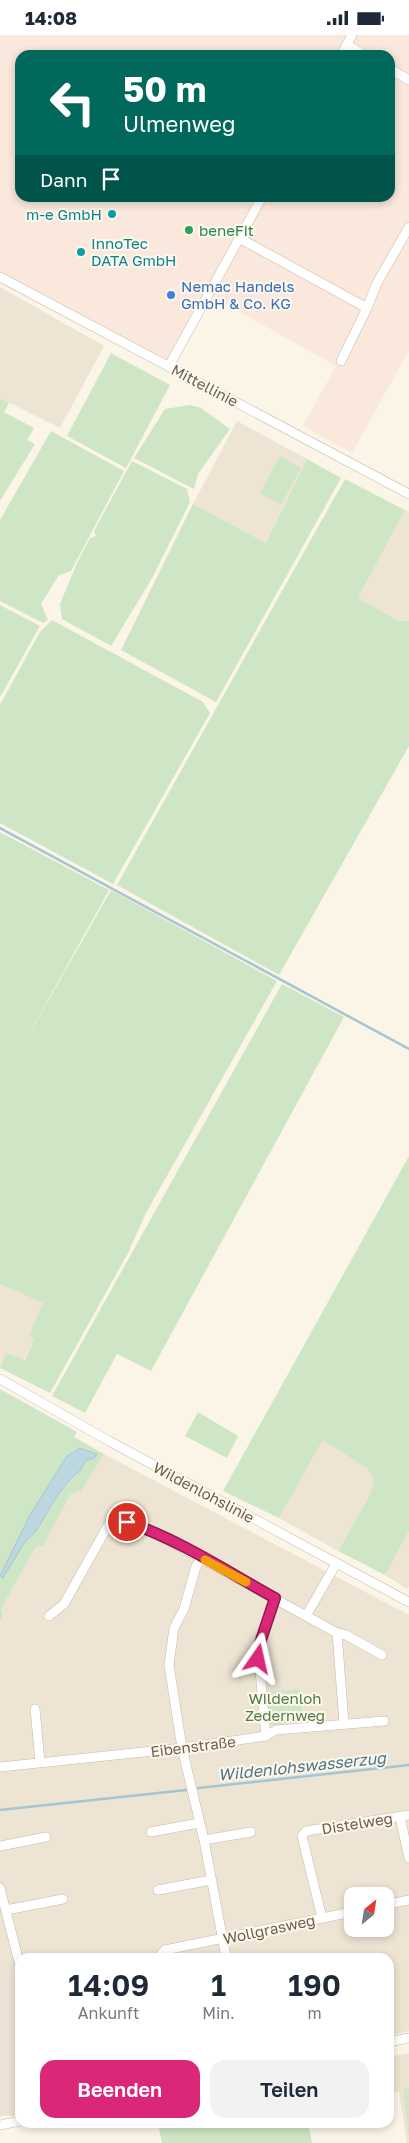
<!DOCTYPE html>
<html lang="de">
<head>
<meta charset="utf-8">
<style>
	:root { --surface:#fff; --page:#f2f2f3; --text:#1f2937; --muted:#747a83; --accent:#db2777 }
	body { margin:0; font-family:"Golos Text",sans-serif; background:var(--page); color:var(--text); height:100vh; display:flex; flex-direction:column; font-size:19px; white-space:nowrap }
	* { box-sizing:border-box; margin:0 }
	p { font-size:16px; color:var(--muted) }
	.icon { flex:none; width:28px; height:28px; fill:none; stroke:currentColor; stroke-width:2; stroke-linecap:round; stroke-linejoin:round }
	.map { position:relative; flex:1; overflow:hidden }
	.drawer { position:absolute; left:15px; top:1918px; width:379px; height:175px; display:flex; flex-direction:column; background:var(--surface); border-radius:15px; box-shadow:0 2px 8px #0003 }
	.drawer>* { flex:none }
	.guide { position:absolute; left:15px; top:15px; width:380px; height:152px; border-radius:15px; box-shadow:0 2px 8px #0003; background:#00695c; color:#fff; overflow:hidden }
	.needle { width:32px; rotate:30deg }
	.tools { position:absolute; left:344px; top:1852px; display:grid; gap:10px }
	.tools a { display:grid; place-items:center; width:50px; height:50px; border-radius:10px; background:var(--surface); box-shadow:0 2px 8px #0003; font-size:25px }
	.pin { position:absolute; display:grid; place-items:center; width:42px; height:42px; color:#fff; margin:-21px; border:2px solid #fff; border-radius:50%; box-shadow:0 1px 5px #0007 }
	.me { position:absolute; width:55px; margin:-28px; rotate:11deg; stroke-linejoin:round; filter:drop-shadow(0 0 4px #0008) }
	.turn { display:flex; align-items:center; gap:18px; height:105px; padding:0 25px; font-size:22px }
	.turn .icon { width:65px; height:65px; stroke-width:2.5 }
	.turn b { display:block; font-size:35px; line-height:42px }
	.then { display:flex; align-items:center; height:48px; padding:0 25px; background:#0003; gap:10px; font-size:19px }
	.eta { display:flex; justify-content:space-evenly; align-items:center; height:85px; text-align:center }
	.eta b { font-size:30px; font-weight:600; line-height:35px }
	.cta { display:flex; gap:10px; margin-top:auto; padding:10px 25px }
	.cta a { flex:1; height:58px; border-radius:15px; background:var(--accent); color:#fff; font-size:20px; font-weight:600; line-height:58px; text-align:center }
	.cta a+a { background:var(--page); color:var(--text) }
	.status { display:flex; justify-content:space-between; align-items:center; height:35px; padding:0 25px; background:var(--surface); direction:ltr }
	.status svg { height:14px; fill:currentColor }
	.map>svg:first-child { display:block }
</style>
</head>
<body>
<div class="status"><b>14:08</b><svg viewBox="0 0 49 12"><path d="M0 12V9h3v3zM5 12V6h3v6zM10 12V3h3v9zM15 12V0h3v12zM26 1h20v11H26zM47 4h2v5h-2z"/></svg></div>
<div class="map">
<svg width="409" height="2108" viewBox="0 0 409 2108">
	<rect width="100%" height="100%" fill="#faf5e6"/>
	<path fill="#ede4d3" fill-rule="evenodd" d="M0,252L104,311L60,393L0,363Z
		M237,386L307,424L266,508L193,469Z
		M405,475L409,477V586L398,587L358,563Z
		M0,1249L44,1268L29,1301L34,1304L24,1325L0,1331Z
		M323,1405L368,1434L374,1447L369,1462L338,1516L279,1483Z
		M104,1419L409,1580V1996L389,2001V1922H20V2081H0V1586L3,1580L1,1574L35,1513L44,1510L70,1460L81,1456ZM352,1861H385V1894H352Z
		M409,1496V1551L407,1554L385,1540Z
		M409,2018V2053L404,2054L409,2104V2108H407L399,2057L389,2058V2022Z"/>
	<path fill="#f9e8db" fill-rule="evenodd" d="M0,0H409V315L352,418L303,391L336,331L210,260L169,331L0,242ZM20,20H390V162H20Z"/>
	<path fill="#cfe6c6" d="M111,318L170,350L126,433L67,401Z
		M0,363L9,368L4,377L34,393L27,405L35,409L0,466Z
		M190,370L201,373L230,394L198,439L194,454L134,423L165,374Z
		M51,396L124,436L71,536L59,540L41,569L48,585L43,588L0,566V485Z
		M280,421L301,433L281,470L260,458Z
		M307,424L341,443L216,667L121,615L193,469L266,508Z
		M132,426L187,454L190,467L151,545L111,611L62,584L60,569L77,528L90,503L96,501L94,496Z
		M345,444L405,475L358,563L398,586H409V711L279,940L117,850Z
		M0,570L40,591L0,662Z
		M52,585L203,667L210,678L113,849L0,788V670L40,597Z
		M0,797L109,855L19,1017L111,855L277,946L146,1178L128,1218L50,1358L0,1333L6,1318L25,1325L34,1304L29,1301L43,1268L0,1249Z
		M282,949L344,982L151,1336L117,1319L85,1378L52,1361Z
		M409,1121V1496L385,1540L338,1516L369,1462L374,1447L368,1434L323,1405L279,1483L223,1456Z
		M0,1354L77,1397L74,1402L104,1419L81,1456L70,1460L44,1510L35,1513L1,1574L3,1580L0,1586V1541L14,1525L24,1508L36,1496L57,1461L71,1443L80,1435L86,1425L90,1423L75,1414L67,1421L0,1541Z
		M198,1377L238,1401L227,1423L185,1401Z
		M300,1654L303,1686L273,1690L269,1688L266,1657Z
		M409,2053V2104L403,2054Z
		M158,2088H308L312,2108H162Z"/>
	<path fill="#bdd7e1" stroke="#a4c5d2" d="M79,1413L97,1419L94,1423L86,1425L80,1436L71,1443L57,1461L36,1496L24,1508L3,1543L0,1541L30,1480L67,1421Z"/>
	<g fill="none" stroke-linecap="round" stroke-linejoin="round">
		<path stroke="#a4c5d2" stroke-width="2.5" d="M0,793L409,1014
			M198,1753L409,1730
			M0,1775L186,1755"/>
		<defs>
			<path id="minor" d="M347,10L364,20
				M341,20L352,0
				M390,34L409,45
				M239,203L367,273L341,326
				M0,242L409,459
				M367,273L377,248L409,192
				M169,331L262,162
				M0,1344L109,1406L409,1567
				M202,1523L196,1531L184,1574L174,1593L169,1630L182,1713L204,1805L226,1922
				M49,1581L64,1569L110,1487C124,1481 152,1496 164,1503L306,1581L336,1529
				M306,1581L337,1598L344,1688
				M337,1598L346,1600L382,1620
				M35,1674L40,1727
				M266,1701L258,1614L275,1563
				M0,1732L182,1713L266,1701L276,1695L384,1686
				M400,1782L409,1823
				M151,1797L199,1788
				M204,1805L251,1797
				M0,1811L46,1802
				M0,1853L20,1931
				M158,1855L211,1845
				M385,1870L409,1865
				M6,1875L63,1864
				M322,1883L302,1801L306,1796L409,1780
				M159,1922L165,1915L352,1877
				M389,2007L409,2003
				M0,2090L20,2086"/>
		</defs>
		<use href="#minor" stroke="#c7bbac" stroke-width="10"/>
		<use href="#minor" stroke="#fff" stroke-width="9"/>
	</g>
	<g fill="none" stroke-linecap="round" stroke-linejoin="round">
		<defs>
			<path id="route" d="M127,1487C178,1504 228,1537 275,1563L258,1614V1624"/>
		</defs>
		<use href="#route" stroke="#8e194d" stroke-width="12"/>
		<use href="#route" stroke="#db2777" stroke-width="9"/>
		<path stroke="#f59e0b" stroke-width="9" d="M205,1525L246,1547"/>
	</g>
	<g fill="#0f9aa8" stroke="#fdf8ec" stroke-width="2">
		<circle cx="112" cy="179" r="5"/>
		<circle cx="81" cy="217" r="5"/>
	</g>
	<circle fill="#2e9e5b" stroke="#fdf8ec" stroke-width="2" cx="189" cy="195" r="5"/>
	<circle fill="#3f7fe0" stroke="#fdf8ec" stroke-width="2" cx="171" cy="260" r="5"/>
	<g text-anchor="middle" dominant-baseline="central" stroke-width="4" stroke-linejoin="round" paint-order="stroke">
		<g font-size="15" fill="#0d838f" stroke="#fdf8ec" text-anchor="end">
			<text x="102" y="179">m-e GmbH</text>
			<text x="91" y="208" text-anchor="start">InnoTec<tspan x="91" dy="17">DATA GmbH</tspan></text>
		</g>
		<g font-size="15" fill="#27864d" stroke="#fdf8ec" text-anchor="start">
			<text x="199" y="195">beneFit</text>
		</g>
		<g font-size="15" fill="#366cbe" stroke="#fdf8ec" text-anchor="start">
			<text x="181" y="251">Nemac Handels<tspan x="181" dy="17">GmbH &amp; Co. KG</tspan></text>
		</g>
		<g font-size="15" fill="#705e4e" stroke="#fdf8ec">
			<text transform="translate(205 350) rotate(28)">Mittellinie</text>
			<text transform="translate(204 1457) rotate(28)">Wildenlohslinie</text>
			<text transform="translate(193 1711) rotate(-7)">Eibenstraße</text>
			<text transform="translate(357 1788) rotate(-9)">Distelweg</text>
			<text transform="translate(269 1894) rotate(-12)">Wollgrasweg</text>
		</g>
		<g font-size="15" fill="#537a4a" stroke="#fdf8ec">
			<text x="285" y="1663">Wildenloh<tspan x="285" dy="17">Zedernweg</tspan></text>
		</g>
		<g font-size="16" font-style="italic" fill="#4d7788" stroke="#fdf8ec">
			<text transform="translate(302 1731) rotate(-6)">Wildenlohswasserzug</text>
		</g>
	</g>
</svg>
<div class="tools">
<a><svg class="needle" viewBox="-14 -14 28 28"><path d="M0-13l5 13h-10z" fill="#e53935"/><path d="M0 13l5-13h-10z" fill="#747a83"/></svg></a>
</div>
<div class="pin" style="left:127px;top:1487px;background:#d93025"><svg class="icon" aria-label="arrive" viewBox="0 0 24 24"><path d="M6 21V4h12l-3 4 3 4H6"/></svg></div>
<svg class="me" style="left:258px;top:1624px" viewBox="-20 -20 40 40"><path d="M0-17L14 15 0 8-14 15z" fill="#db2777" stroke="#fff" stroke-width="4"/></svg>
<div class="guide">
<div class="turn"><svg class="icon" aria-label="left" viewBox="0 0 24 24"><path d="M17 20v-9H6M10 6l-5 5 5 5"/></svg><div><b>50 m</b>Ulmenweg</div></div>
<div class="then">Dann<svg class="icon" aria-label="arrive" viewBox="0 0 24 24"><path d="M6 21V4h12l-3 4 3 4H6"/></svg></div>
</div>
<section class="drawer">
<div class="eta">
<div><b>14:09</b><p>Ankunft</p></div>
<div><b>1</b><p>Min.</p></div>
<div><b>190</b><p>m</p></div>
</div>
<div class="cta"><a>Beenden</a><a>Teilen</a></div>
</section>
</div>
</body>
</html>
